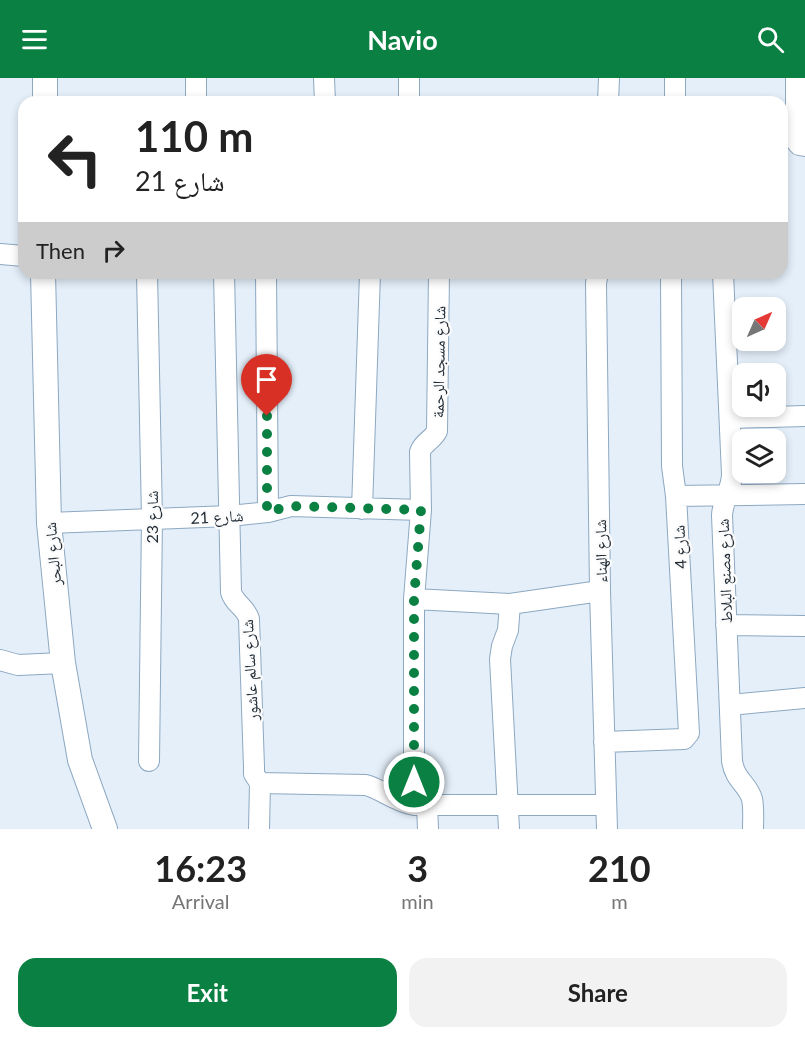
<!DOCTYPE html>
<html lang="en">
<head>
<meta charset="utf-8">
<style>
	:root { --surface:#fff; --page:#f2f2f2; --text:#222; --muted:#767676; --accent:#0b8043 }
	body { margin:0; font-family:Lato,"Noto Naskh Arabic",sans-serif; background:var(--page); color:var(--text); height:100vh; display:flex; flex-direction:column; font-size:22px; white-space:nowrap }
	* { box-sizing:border-box; margin:0 }
	p { font-size:20px; color:var(--muted) }
	.icon { flex:none; width:33px; height:33px; fill:none; stroke:currentColor; stroke-width:2; stroke-linecap:round; stroke-linejoin:round }
	.map { position:relative; height:751px; overflow:hidden }
	.side { display:flex; flex-direction:column; background:var(--surface); flex:1 }
	.side>* { flex:none }
	.guide { position:absolute; left:18px; top:18px; width:770px; height:183px; border-radius:18px; box-shadow:0 3px 9px #0003; background:#fff; color:var(--text); overflow:hidden }
	.needle { width:39px; rotate:45deg }
	.controls { position:absolute; left:732px; top:219px; display:grid; gap:12px }
	.controls a { display:grid; place-items:center; width:54px; height:54px; border-radius:12px; background:var(--surface); box-shadow:0 3px 9px #0003; font-size:30px }
	.pin { position:absolute; display:grid; place-items:center; width:51px; height:51px; color:#fff; margin:-62px -26px; border-radius:50% 50% 50% 0; rotate:-45deg; box-shadow:0 0 6px #0007 }
	.pin .icon { rotate:45deg }
	.me { position:absolute; width:66px; margin:-33px; rotate:0deg; stroke-linejoin:round; filter:drop-shadow(0 0 4px #0008) }
	.turn { display:flex; align-items:center; gap:21px; height:126px; padding:0 18px; font-size:27px }
	.turn .icon { width:78px; height:78px; stroke-width:2.5 }
	.turn b { display:block; font-size:42px; line-height:51px }
	.then { display:flex; align-items:center; height:57px; padding:0 18px; background:#0003; gap:12px; font-size:22px }
	.eta { display:flex; justify-content:space-evenly; align-items:center; height:102px; text-align:center }
	.eta b { font-size:36px; font-weight:700; line-height:42px }
	.primary-button { display:flex; gap:12px; margin-top:auto; padding:12px 18px }
	.primary-button a { flex:1; height:69px; border-radius:18px; background:var(--accent); color:#fff; font-size:24px; font-weight:700; line-height:69px; text-align:center }
	.primary-button a+a { background:var(--page); color:var(--text) }
	header { display:flex; justify-content:space-between; align-items:center; height:78px; padding:0 18px; background:var(--accent); color:#fff; font-size:27px; font-weight:700 }
	.map>svg:first-child { display:block }
</style>
</head>
<body>
<header><svg class="icon" aria-label="menu" viewBox="0 0 24 24"><path d="M4 6h16M4 12h16M4 18h16"/></svg>Navio<svg class="icon" aria-label="search" viewBox="0 0 24 24"><circle cx="10" cy="10" r="6"/><path d="M15 15l6 6"/></svg></header>
<div class="map">
<svg width="805" height="751" viewBox="0 0 805 751">
	<rect width="100%" height="100%" fill="#e4effa"/>
	<g fill="none" stroke-linecap="round" stroke-linejoin="round">
		<defs>
			<path id="minor" d="M324,0L325,24
				M796,0V63L799,67L805,68
				M196,24V0
				M409,24V0
				M608,24L609,0
				M675,24V0
				M0,176L24,178
				M147,195L152,440L149,683
				M224,195L231,514C234,526 246,529 249,541L254,689V696L260,705L259,751
				M266,195L268,434
				M598,195L596,205L600,513L607,751
				M723,195L732,396C732,410 723,422 722,437L732,683C735,703 748,706 752,721C754,730 753,742 753,751
				M730,340L805,338
				M676,418L805,416
				M362,431L370,195
				M49,445L230,438L268,434L291,428L421,432
				M414,521L510,526L600,513
				M726,547L805,548
				M0,582L18,587L63,585
				M730,627L805,620
				M604,664L684,661L689,655L676,418L672,388L671,195
				M260,705L366,707C383,712 396,724 414,727H606
				M414,727V521L421,432L420,374C423,364 433,362 437,353L439,195
				M427,727L428,751
				M509,751L500,581L502,568L508,552L510,526"/>
			<path id="tertiary" d="M45,24V0
				M43,195L49,445L63,585L80,682L105,751"/>
		</defs>
		<use href="#minor" stroke="#8da8c1" stroke-width="22"/>
		<use href="#tertiary" stroke="#8da8c1" stroke-width="26"/>
		<use href="#minor" stroke="#fff" stroke-width="20"/>
		<use href="#tertiary" stroke="#fff" stroke-width="24"/>
	</g>
	<g fill="none" stroke-linecap="round" stroke-linejoin="round">
		<path stroke="#0b8043" stroke-width="10" stroke-dasharray="0 18" d="M267,338V434L291,428L421,432L414,521V704"/>
	</g>
	<g text-anchor="middle" dominant-baseline="central" stroke-width="4.5" stroke-linejoin="round" paint-order="stroke">
		<g font-size="16" fill="#1f2a34" stroke="#fbfbfb">
			<text transform="translate(438 284) rotate(-89)">شارع مسجد الرحمة</text>
			<text transform="translate(217 438) rotate(-3)">شارع 21</text>
			<text transform="translate(151 439) rotate(-90)">شارع 23</text>
			<text transform="translate(679 469) rotate(-93)">شارع 4</text>
			<text transform="translate(600 473) rotate(-91)">شارع الهناء</text>
			<text transform="translate(52 476) rotate(-95)">شارع البحر</text>
			<text transform="translate(724 493) rotate(-92)">شارع مصنع البلاط</text>
			<text transform="translate(249 592) rotate(-93)">شارع سالم عاشور</text>
		</g>
	</g>
</svg>
<div class="controls">
<a><svg class="needle" viewBox="-14 -14 28 28"><path d="M0-13l5 13h-10z" fill="#e53935"/><path d="M0 13l5-13h-10z" fill="#767676"/></svg></a>
<a><svg class="icon" aria-label="sound" viewBox="0 0 24 24"><path d="M4 9h4l5-4v14l-5-4H4zM17 9q2 3 0 6"/></svg></a>
<a><svg class="icon" aria-label="layers" viewBox="0 0 24 24"><path d="M12 4l9 5-9 5-9-5zM3 14l9 5 9-5"/></svg></a>
</div>
<div class="pin" style="left:267px;top:338px;background:#d93025"><svg class="icon" aria-label="arrive" viewBox="0 0 24 24"><path d="M6 21V4h12l-3 4 3 4H6"/></svg></div>
<svg class="me" style="left:414px;top:704px" viewBox="-20 -20 40 40"><circle r="17" fill="#0b8043" stroke="#fff" stroke-width="3"/><path d="M0-11L8 9 0 5-8 9z" fill="#fff"/></svg>
<div class="guide">
<div class="turn"><svg class="icon" aria-label="left" viewBox="0 0 24 24"><path d="M17 20v-9H6M10 6l-5 5 5 5"/></svg><div><b>110 m</b>شارع 21</div></div>
<div class="then">Then<svg class="icon" aria-label="right" viewBox="0 0 24 24"><path d="M7 20v-9h11M14 6l5 5-5 5"/></svg></div>
</div>
</div>
<section class="side">
<div class="eta">
<div><b>16:23</b><p>Arrival</p></div>
<div><b>3</b><p>min</p></div>
<div><b>210</b><p>m</p></div>
</div>
<div class="primary-button"><a>Exit</a><a>Share</a></div>
</section>
</body>
</html>
